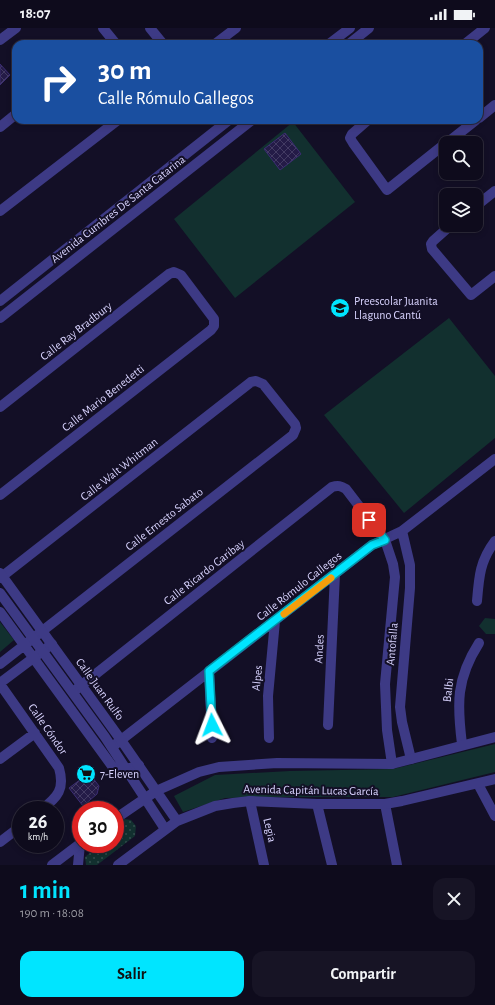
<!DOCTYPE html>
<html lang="es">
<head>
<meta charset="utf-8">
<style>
	:root { --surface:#0e0b1c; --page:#171425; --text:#f1f3f6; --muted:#9b9ba3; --line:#2e2b3b; --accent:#00e5ff }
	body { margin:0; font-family:"Alegreya Sans",sans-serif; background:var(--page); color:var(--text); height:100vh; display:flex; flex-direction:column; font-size:15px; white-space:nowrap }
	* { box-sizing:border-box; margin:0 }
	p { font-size:13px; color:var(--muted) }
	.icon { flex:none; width:22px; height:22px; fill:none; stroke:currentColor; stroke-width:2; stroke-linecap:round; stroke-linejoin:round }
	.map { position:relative; height:837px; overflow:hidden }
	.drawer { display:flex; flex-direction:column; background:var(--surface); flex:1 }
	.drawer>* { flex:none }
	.banner { position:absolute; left:12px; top:12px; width:471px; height:84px; border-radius:12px; box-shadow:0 2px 6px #0003,0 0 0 1px var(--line); background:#1a4fa0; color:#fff; overflow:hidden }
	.tools { position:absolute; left:439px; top:108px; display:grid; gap:8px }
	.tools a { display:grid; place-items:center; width:44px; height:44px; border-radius:8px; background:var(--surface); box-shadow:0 2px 6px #0003,0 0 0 1px var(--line); font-size:20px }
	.speed { position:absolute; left:12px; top:773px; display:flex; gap:8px; font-size:20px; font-weight:700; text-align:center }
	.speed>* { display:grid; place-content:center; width:52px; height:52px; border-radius:50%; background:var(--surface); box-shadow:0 2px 6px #0003,0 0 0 1px var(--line); line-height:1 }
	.speed small { font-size:10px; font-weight:400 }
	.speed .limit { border:6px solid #d22; background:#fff; color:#111 }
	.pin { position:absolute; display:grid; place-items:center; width:34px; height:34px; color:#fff; margin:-17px; border-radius:8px; box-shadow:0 2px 6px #0006 }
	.me { position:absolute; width:44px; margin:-22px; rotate:357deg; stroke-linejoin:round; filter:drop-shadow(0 0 3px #0008) }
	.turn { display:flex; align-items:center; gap:14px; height:84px; padding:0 20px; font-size:18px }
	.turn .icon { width:52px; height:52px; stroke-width:2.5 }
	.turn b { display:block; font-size:28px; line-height:34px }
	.round { display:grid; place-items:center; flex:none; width:42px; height:42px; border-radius:12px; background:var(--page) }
	.overview { display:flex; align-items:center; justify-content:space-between; height:68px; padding:0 20px }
	h1 { font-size:24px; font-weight:600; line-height:30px; color:var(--accent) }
	.action { display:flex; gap:8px; margin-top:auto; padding:8px 20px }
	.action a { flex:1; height:46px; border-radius:12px; background:var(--accent); color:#111; font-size:16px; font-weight:600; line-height:46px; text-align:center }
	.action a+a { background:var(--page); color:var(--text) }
	.status { display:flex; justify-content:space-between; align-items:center; height:28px; padding:0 20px; background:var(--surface); direction:ltr }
	.status svg { height:11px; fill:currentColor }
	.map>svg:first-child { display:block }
</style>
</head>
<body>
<div class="status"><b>18:07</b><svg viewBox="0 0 49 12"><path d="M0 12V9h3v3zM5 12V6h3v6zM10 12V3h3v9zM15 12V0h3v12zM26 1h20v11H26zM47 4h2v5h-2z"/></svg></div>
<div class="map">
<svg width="495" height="837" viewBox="0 0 495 837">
	<defs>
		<pattern id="grass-dots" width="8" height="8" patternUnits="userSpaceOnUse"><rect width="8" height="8" fill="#12302f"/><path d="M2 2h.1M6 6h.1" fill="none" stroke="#344d4e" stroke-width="1.8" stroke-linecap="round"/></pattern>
		<pattern id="building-cross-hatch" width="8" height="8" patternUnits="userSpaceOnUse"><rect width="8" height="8" fill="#241b47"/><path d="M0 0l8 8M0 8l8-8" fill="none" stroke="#433b63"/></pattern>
	</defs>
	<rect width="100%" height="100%" fill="#130f26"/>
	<path fill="url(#grass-dots)" d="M124,791L131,792L136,798L135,808L97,837H86L85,829L100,816H115V797Z"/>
	<path fill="#12302f" d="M293,94L355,174L235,270L174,191Z
		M449,290L495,348V410L404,485L324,387Z
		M485,590L495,591V606H486L479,598Z
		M0,594L14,612L0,624Z
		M495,716V744L393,769H292L225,770L183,784L174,768L215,747L290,743L393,741Z"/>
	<path fill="url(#building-cross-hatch)" stroke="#3b2d73" d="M0,36L10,47L0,57Z
		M285,105L301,126L280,142L264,121Z
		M89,745L99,758L97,766L83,778L69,760Z"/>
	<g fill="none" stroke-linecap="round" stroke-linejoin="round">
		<path stroke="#3d3a85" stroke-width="10" d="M103,0L116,16
			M150,0L163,16
			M0,12L16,0
			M215,16L236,0
			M465,16L485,0
			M479,90L495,77
			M368,92L352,106L350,110L353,115L387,162L446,115
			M0,99L16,86
			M447,115L476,92
			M476,178L495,163
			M0,183L118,92
			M451,197L433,213L431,216L432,221L471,267L495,248
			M0,379L169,246L174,244L181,247L214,291V298L211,302L0,467
			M402,503L410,537V560L400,679L402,694L411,731
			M0,550L251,354L256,353L263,356L295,396L296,400L293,407L0,636
			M477,573C479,548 480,533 495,513
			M0,584L112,738C123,743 128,741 139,737
			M209,643L212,710
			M0,655L52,616
			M0,656L59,740C65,761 58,769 41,782
			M73,664L332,459C338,457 341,458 346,461L385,512L393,536L395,549L385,656L387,702L392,736
			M328,697L335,546
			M269,710L268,668L275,593
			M462,716C457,676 456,651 479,615
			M112,719L372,517L402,503L495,431
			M0,731L35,705
			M478,756L495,788
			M250,773L264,837
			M317,776L332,837
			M385,776L397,837
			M0,814L21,798
			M78,837L80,816"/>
		<path stroke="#3d3a85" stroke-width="10" d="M329,16L350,0
			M349,16L369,0
			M0,273L229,92
			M0,290L252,92
			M0,545L121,712L177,793
			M0,565L105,709L165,801
			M115,791L156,763L199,744L219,739L277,735L392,736L495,709
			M52,837L81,815
			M118,837L177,793L215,778L233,775L250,773L317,776H385L402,773L495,751"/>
	</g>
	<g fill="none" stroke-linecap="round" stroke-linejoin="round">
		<defs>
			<path id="route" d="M212,697L209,643L372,517L385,512L369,492"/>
		</defs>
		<use href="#route" stroke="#0095a6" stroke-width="10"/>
		<use href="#route" stroke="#00e5ff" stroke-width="7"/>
		<path stroke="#f59e0b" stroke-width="7" d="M284,586L331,550"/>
	</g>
	<defs>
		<symbol id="school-disc" viewBox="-11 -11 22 22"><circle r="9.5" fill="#00e5ff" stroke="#130f26"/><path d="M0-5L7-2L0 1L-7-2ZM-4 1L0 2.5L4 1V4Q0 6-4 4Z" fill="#111"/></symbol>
		<symbol id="supermarket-disc" viewBox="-11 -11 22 22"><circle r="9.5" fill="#00e5ff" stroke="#130f26"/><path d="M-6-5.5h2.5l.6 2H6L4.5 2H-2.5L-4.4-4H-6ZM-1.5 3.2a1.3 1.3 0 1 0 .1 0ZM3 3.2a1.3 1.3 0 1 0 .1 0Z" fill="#111"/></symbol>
	</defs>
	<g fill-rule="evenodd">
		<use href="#school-disc" x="329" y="269" width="22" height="22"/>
		<use href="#supermarket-disc" x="75" y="735" width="22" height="22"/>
	</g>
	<g text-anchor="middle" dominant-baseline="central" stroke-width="4" stroke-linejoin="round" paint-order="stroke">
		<g font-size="12" fill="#d9d4ff" stroke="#130f26">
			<text transform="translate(118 181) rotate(-38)">Avenida Cumbres De Santa Catarina</text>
			<text transform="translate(76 303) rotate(-38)">Calle Ray Bradbury</text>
			<text transform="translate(103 370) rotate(-38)">Calle Mario Benedetti</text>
			<text transform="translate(119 441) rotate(-38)">Calle Walt Whitman</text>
			<text transform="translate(164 491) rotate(-38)">Calle Ernesto Sabato</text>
			<text transform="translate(204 544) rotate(-38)">Calle Ricardo Garibay</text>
			<text transform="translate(299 558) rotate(-38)">Calle Rómulo Gallegos</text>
			<text transform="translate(392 616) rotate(-85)">Antofalla</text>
			<text transform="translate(319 621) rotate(-87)">Andes</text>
			<text transform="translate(257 650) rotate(-84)">Alpes</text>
			<text transform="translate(100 661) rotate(54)">Calle Juan Rulfo</text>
			<text transform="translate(448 662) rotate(-83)">Balbi</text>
			<text transform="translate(48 701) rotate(55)">Calle Cóndor</text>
			<text transform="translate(311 762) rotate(1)">Avenida Capitán Lucas García</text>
			<text transform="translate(270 802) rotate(77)">Legia</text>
		</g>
		<g font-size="12" fill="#d9d4ff" stroke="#130f26" text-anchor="start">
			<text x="354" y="273">Preescolar Juanita<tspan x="354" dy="14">Llaguno Cantú</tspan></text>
			<text x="100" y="746">7-Eleven</text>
		</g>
	</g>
</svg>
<div class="tools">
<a><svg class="icon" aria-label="search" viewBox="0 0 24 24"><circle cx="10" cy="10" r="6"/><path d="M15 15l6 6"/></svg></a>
<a><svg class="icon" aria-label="layers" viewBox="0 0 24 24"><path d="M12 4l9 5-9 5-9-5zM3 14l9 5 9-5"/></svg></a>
</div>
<div class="speed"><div>26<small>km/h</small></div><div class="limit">30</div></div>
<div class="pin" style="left:369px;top:492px;background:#d93025"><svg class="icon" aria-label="arrive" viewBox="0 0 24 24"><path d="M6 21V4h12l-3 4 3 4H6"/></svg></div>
<svg class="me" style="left:212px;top:697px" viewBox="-20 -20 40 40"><path d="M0-17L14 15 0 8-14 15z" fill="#00e5ff" stroke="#fff" stroke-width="4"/></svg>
<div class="banner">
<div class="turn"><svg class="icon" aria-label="right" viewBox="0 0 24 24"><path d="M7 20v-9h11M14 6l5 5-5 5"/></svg><div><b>30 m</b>Calle Rómulo Gallegos</div></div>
</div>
</div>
<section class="drawer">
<div class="overview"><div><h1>1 min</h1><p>190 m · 18:08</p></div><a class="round"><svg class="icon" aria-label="close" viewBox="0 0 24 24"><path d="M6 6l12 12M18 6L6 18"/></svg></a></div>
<div class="action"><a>Salir</a><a>Compartir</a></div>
</section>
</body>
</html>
